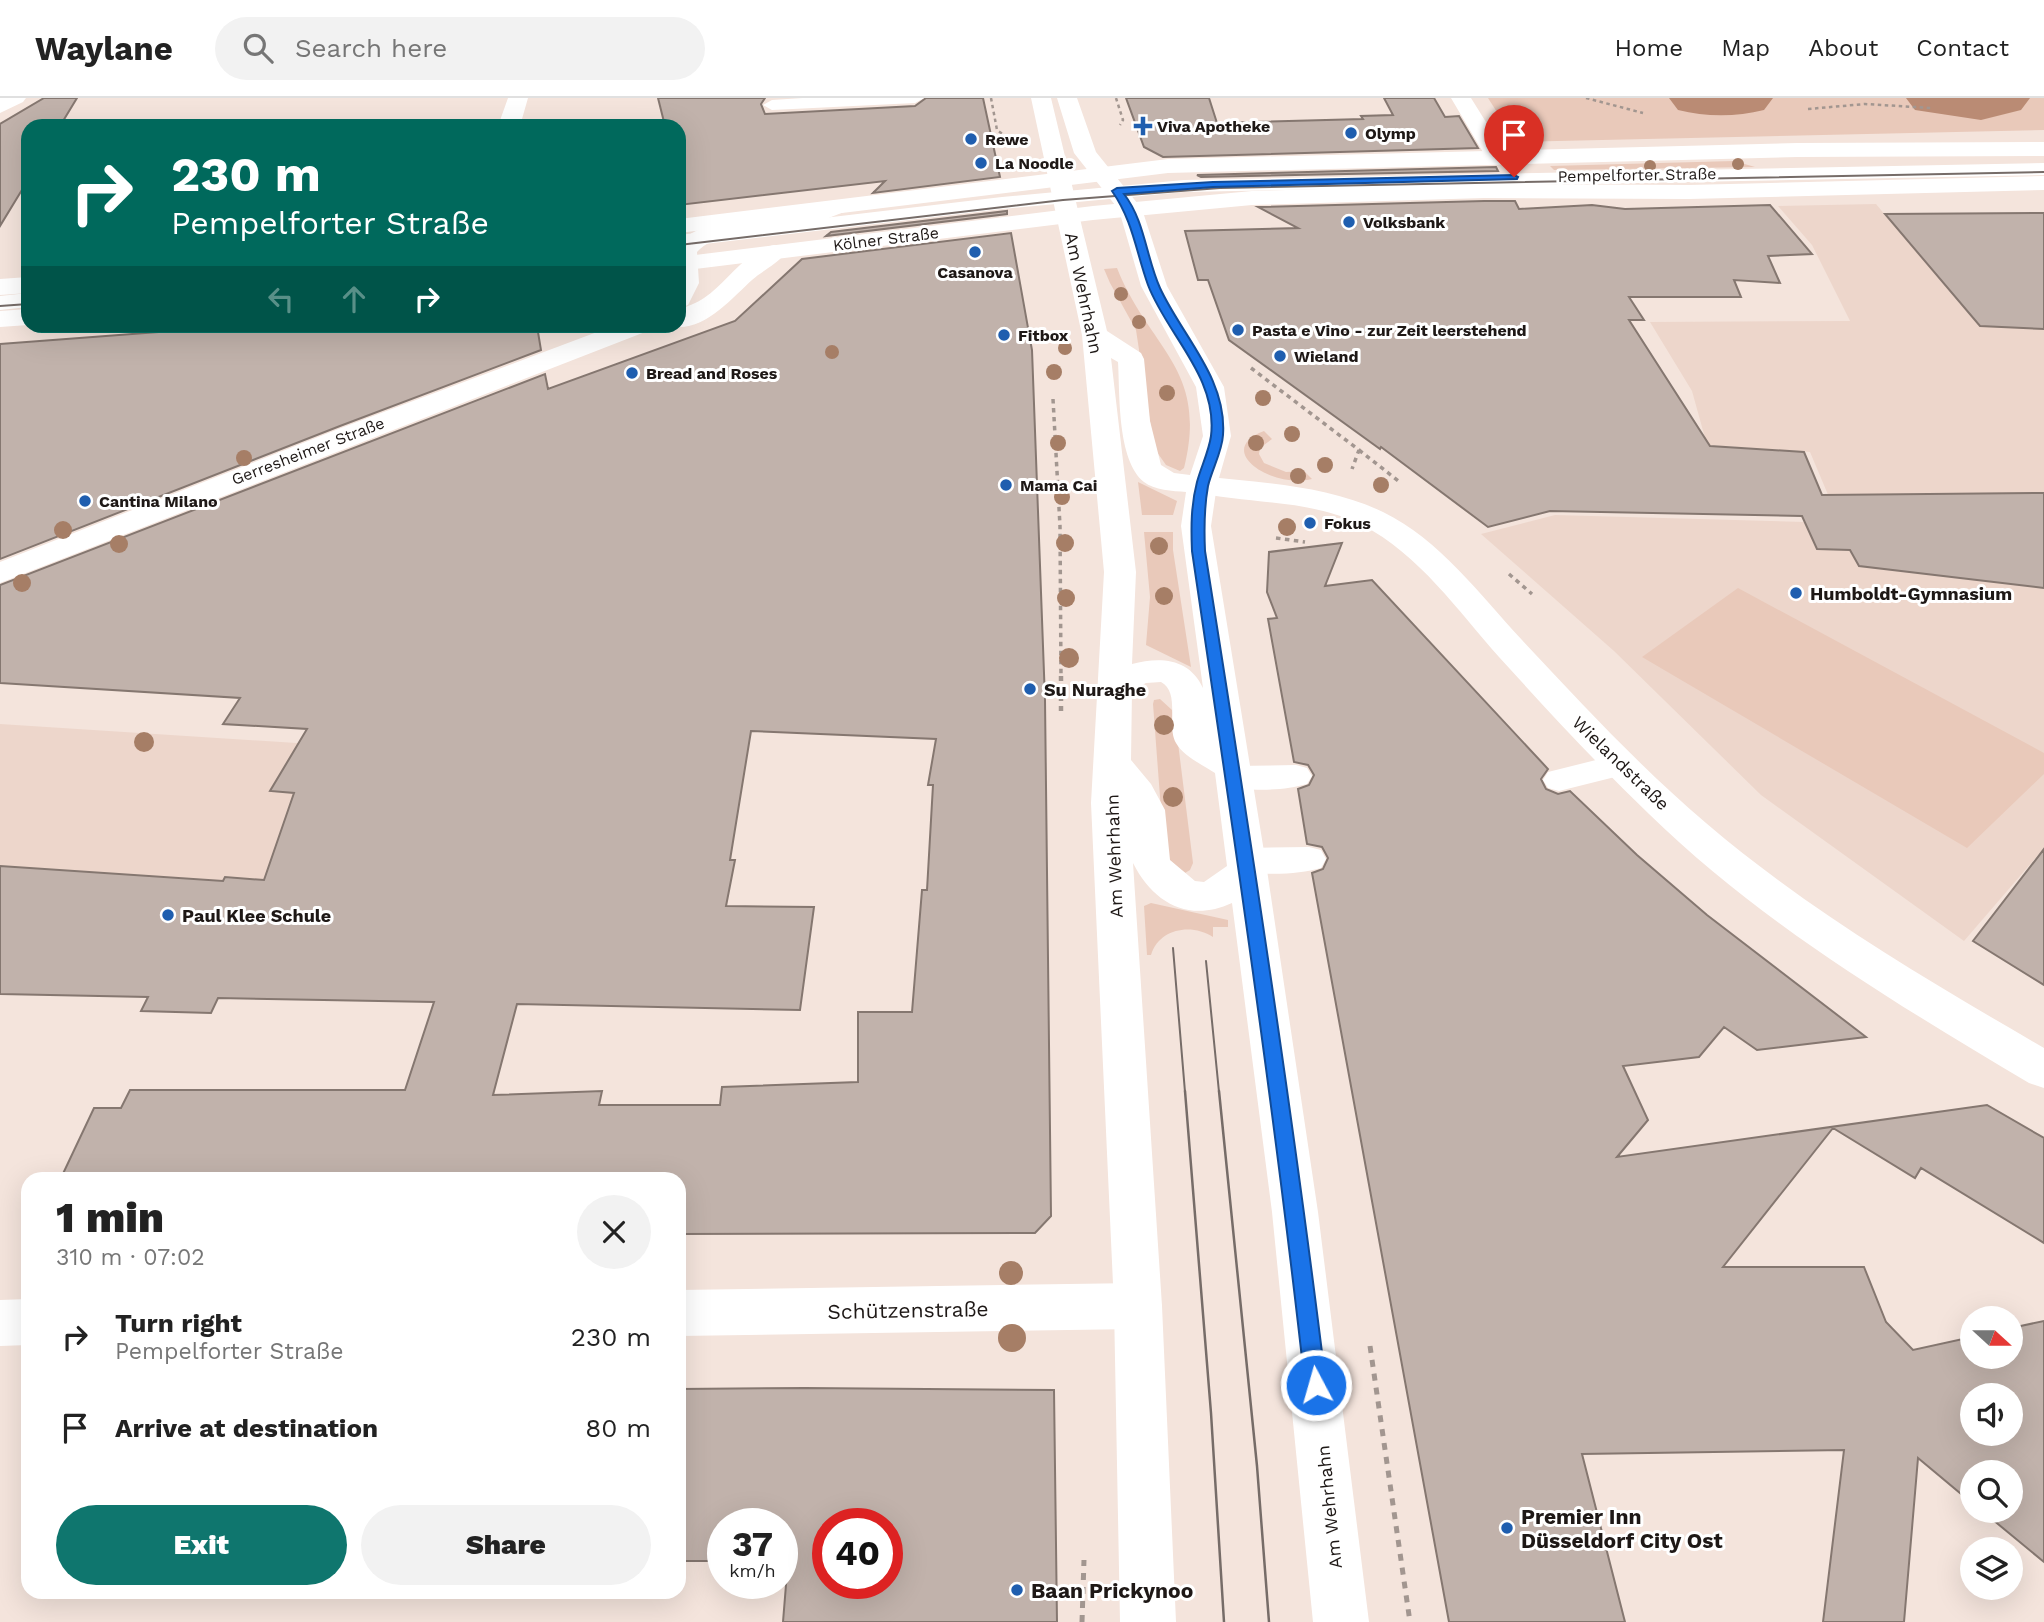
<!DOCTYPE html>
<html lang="en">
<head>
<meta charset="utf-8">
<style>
	:root { --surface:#fff; --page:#f2f2f2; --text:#222; --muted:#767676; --line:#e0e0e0; --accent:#0f766e }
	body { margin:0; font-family:"Work Sans",sans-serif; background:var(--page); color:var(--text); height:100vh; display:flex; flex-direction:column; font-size:26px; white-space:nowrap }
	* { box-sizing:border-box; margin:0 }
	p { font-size:23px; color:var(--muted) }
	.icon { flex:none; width:38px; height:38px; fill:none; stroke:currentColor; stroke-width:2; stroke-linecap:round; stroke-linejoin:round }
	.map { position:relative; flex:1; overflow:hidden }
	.side { position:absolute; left:21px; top:1074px; width:665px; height:427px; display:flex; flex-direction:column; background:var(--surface); border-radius:21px; box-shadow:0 7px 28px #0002 }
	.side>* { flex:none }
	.banner { position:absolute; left:21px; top:21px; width:665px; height:214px; border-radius:21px; box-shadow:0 7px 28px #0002; background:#00695c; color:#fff; overflow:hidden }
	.needle { width:46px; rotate:111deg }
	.tools { position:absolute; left:1960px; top:1208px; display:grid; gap:14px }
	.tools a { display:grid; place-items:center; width:63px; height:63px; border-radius:50%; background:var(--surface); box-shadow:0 7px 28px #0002; font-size:35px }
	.speed { position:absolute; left:707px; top:1410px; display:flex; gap:14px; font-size:35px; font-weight:700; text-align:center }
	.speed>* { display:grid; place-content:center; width:91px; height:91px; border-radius:50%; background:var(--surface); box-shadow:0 7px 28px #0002; line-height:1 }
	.speed small { font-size:18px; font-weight:400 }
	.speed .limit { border:10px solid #d22; background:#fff; color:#111 }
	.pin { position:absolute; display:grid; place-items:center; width:60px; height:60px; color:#fff; margin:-72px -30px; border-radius:50% 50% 50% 0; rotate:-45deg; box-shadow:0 0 7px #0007 }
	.pin .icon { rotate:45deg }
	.me { position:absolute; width:77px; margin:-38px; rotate:354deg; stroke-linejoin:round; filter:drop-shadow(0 0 5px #0008) }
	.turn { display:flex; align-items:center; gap:24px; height:147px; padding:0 35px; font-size:32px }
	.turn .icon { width:91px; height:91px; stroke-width:2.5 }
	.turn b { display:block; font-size:49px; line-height:60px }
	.lanes { display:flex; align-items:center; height:66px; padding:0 35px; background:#0003; justify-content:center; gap:35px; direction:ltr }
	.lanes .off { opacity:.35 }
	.round { display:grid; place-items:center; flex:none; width:74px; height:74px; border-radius:37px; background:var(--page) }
	.head { display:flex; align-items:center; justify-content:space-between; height:119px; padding:0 35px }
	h1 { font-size:42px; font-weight:800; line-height:52px }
	.primary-button { display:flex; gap:14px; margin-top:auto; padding:14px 35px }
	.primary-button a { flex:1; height:80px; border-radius:42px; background:var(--accent); color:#fff; font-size:28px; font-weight:800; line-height:80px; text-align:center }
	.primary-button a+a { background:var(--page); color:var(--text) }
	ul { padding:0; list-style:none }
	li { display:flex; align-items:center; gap:21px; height:91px; padding:0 35px }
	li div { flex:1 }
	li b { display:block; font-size:26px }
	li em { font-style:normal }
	header { display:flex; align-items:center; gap:42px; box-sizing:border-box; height:98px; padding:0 35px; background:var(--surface); border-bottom:2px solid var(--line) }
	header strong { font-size:33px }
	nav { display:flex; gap:38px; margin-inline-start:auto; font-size:24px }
	.search { width:490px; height:63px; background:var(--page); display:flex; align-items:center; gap:18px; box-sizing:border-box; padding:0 24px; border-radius:38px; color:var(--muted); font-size:26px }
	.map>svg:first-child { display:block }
</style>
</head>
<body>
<header>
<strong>Waylane</strong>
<div class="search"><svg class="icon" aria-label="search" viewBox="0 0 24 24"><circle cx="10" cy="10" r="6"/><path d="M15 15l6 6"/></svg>Search here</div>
<nav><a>Home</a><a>Map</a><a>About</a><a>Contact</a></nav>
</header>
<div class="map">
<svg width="2044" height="1524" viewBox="0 0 2044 1524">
	<rect width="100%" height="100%" fill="#f4e4dc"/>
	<path fill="#edd6cb" d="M1876,106L1891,124L1963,125L2044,149V750L1964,843L1761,697L1614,553L1481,436L1555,417L1840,425L1810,354L1707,347L1692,293L1650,224L1850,223L1812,147L1778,108Z
		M0,626L404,652L302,902L0,896Z"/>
	<path fill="#e9c9ba" d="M1488,0H2044V32L1516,44Z
		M1734,63L1755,69L1554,72L1550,68Z
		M1117,170C1149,251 1209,270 1184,370L1180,373L1166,367L1154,350L1136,232L1110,185L1104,171Z
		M1264,333L1272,341L1260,350L1259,356L1264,365L1286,374L1304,373L1312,381C1271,391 1213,352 1264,333Z
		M1138,384L1177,403L1173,417H1142Z
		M1144,434H1173V452L1191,569L1146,547L1150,499Z
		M1738,490L2044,655V676L1967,750L1642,559Z
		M1160,601L1172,612L1175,621L1193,765L1190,772L1185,775L1165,765L1153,606L1154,602Z
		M1151,805L1228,822V829H1213V839C1192,825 1159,830 1151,857H1147L1144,808Z"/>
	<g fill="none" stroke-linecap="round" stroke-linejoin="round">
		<path fill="#ba8b74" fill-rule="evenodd" d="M1669,0H1773L1764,12C1736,19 1706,19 1678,12Z
			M1906,0H2030L2021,12L1981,22L1915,12Z"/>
	</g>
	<path fill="#c1b2ab" stroke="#857770" stroke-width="2" fill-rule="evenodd" d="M44,0H77L60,28H28V82L0,128V26Z
		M658,0H765L761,6L765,16L915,8L926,0H983L1000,79L873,95L885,83L679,107V28H665Z
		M1126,0H1209L1217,25L1363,21L1361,18L1393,17L1384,0H1434L1445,19L1459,18L1478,50L1163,59L1144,49Z
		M1496,69L1498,73L1201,79L1197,77Z
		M1484,103H1515L1519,111L1592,107L1625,111L1770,107L1812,156L1768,158L1780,185L1734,182L1741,199H1629L1644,222H1629L1710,348L1804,354L1822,397L2044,395V490L1859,468L1850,452L1817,451L1802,418L1550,413L1488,429L1381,349L1380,351L1229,242L1208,182H1198L1185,133L1298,130L1258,109Z
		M1007,113V116L826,138L831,134Z
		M2044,115V231L1980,228L1885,116Z
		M1011,135L1032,252L1045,602L1051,1118L1035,1135L679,1136V1082H60L94,1010H121L130,992H405L434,904L218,900L211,915L141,913L148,899L0,896V768L223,783L225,779L264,782L294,695L270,693L307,631L223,626L240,600L0,585V487L545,276L548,291L735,223L802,161ZM751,633L936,641L928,687H933L927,792H922L912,914H858V984L722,989L720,1007H599L602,993L493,997L517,906L800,912L814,809L726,808L735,762H730Z
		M238,228H537L541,252L340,328L0,461V246Z
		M1342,445L1325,488L1372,482L1548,671L1541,681L1546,691L1558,696L1570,693L1637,757L1707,817L1866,939L1757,952L1724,929L1699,959L1623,968L1648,1022L1617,1059L1987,1007L2044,1040V1145L1921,1070L1915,1080L1833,1030L1723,1169H1864L1886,1224L1913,1252L1972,1239V1258H2011V1230L2044,1223V1464L1981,1412H2011V1374H1972V1405L1918,1360L1904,1524H1823L1844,1352L1582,1356L1625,1524H1449L1312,775L1323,771L1328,760L1322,749L1307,746L1298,691L1309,687L1314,677L1308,667L1294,664L1268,521L1277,520L1267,494L1269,454ZM1972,1297H2011V1335H1972Z
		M2044,751V887L1973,843Z
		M805,1290L1054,1292L1057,1524H783L788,1462H782V1426H723V1463H679V1291ZM828,1426H887V1486H828Z"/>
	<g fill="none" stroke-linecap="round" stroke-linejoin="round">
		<path stroke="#a29690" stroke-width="2.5" stroke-dasharray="3.5 3.5" stroke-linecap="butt" d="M991,0L997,32L1007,39
			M1116,0L1123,22L1120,27
			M1586,0L1643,15
			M1808,11L1865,6L1931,10"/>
		<path stroke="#a29690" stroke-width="3.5" stroke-dasharray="4.5 4.5" stroke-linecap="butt" d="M1251,270L1359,352L1352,371
			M1053,301L1060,428L1061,579
			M1359,352L1401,385
			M1276,440L1305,444
			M1509,476L1532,496"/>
		<path stroke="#a29690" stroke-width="4.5" stroke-dasharray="5 5" stroke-linecap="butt" d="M1061,578V617"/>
		<path stroke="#a29690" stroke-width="5" stroke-dasharray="7 7" stroke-linecap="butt" d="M1370,1248L1410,1524
			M1082,1524L1084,1462"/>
		<path fill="#fff" fill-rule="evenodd" d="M803,0H924L915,5L772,12L763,7L772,2Z
			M2044,65V77L1184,94L1002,111L679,149V137L1002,99L1184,82Z
			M28,195V209L0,212V198Z
			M1620,656L1631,659L1636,667L1631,675L1559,693L1548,690L1543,682L1548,674Z
			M1296,667L1307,670L1312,678L1307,686C1283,693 1247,694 1223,687L1218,679L1223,671L1234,668Z
			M1309,749L1321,752L1326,761L1321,770C1297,777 1258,778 1234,771L1229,762L1234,753L1246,750Z"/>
		<path fill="#fff" fill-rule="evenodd" d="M0,0H26L23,4L0,15Z
			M508,0H528L520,28H498Z
			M1451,0H1471L1509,61L1506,66H1490Z
			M836,102L844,104L848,109L844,114C825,121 807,129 787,134C759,139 718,131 697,154L699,185L688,207L679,210V145C705,118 751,127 784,120C802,116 818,106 836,102Z
			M774,147L783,149L786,154C778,166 763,172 752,182C731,201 702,236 670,228H679V212C687,208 697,205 704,200C728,184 744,154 774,147Z
			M613,228H649L645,234L0,485V464L341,330Z
			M1202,378C1262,385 1327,387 1383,414C1439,441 1480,497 1522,542C1581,605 1640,669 1706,725C1809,813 1927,882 2044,950V990L2029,985C1895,905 1761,825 1649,716C1597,666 1548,613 1499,559C1458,513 1419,456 1362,427C1308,400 1248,407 1191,393L1187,387L1191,381Z
			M1138,1185L1155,1192L1162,1208L1155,1224L1138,1231L679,1238V1192Z
			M28,1201V1247L0,1248V1202Z"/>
		<path fill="#fff" fill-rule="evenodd" d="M1031,0H1051L1107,233L1141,255L1144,261L1150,323L1161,367L1174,375L1190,377L1203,338L1196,289L1141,188L1119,112L1074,55L1057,0H1077L1096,54L1142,111L1167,188L1224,289L1231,338L1217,387L1211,428L1267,772L1318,1114L1369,1524H1313L1272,1114L1232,805C1189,825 1153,805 1133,765L1162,1208L1176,1524H1120L1114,1208L1091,705L1104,474L1082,237ZM1111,260L1118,264C1120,296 1117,362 1144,384C1154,392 1173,393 1186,394L1181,428L1203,590C1190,561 1161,558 1132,566L1136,474ZM1161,584C1181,595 1166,628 1176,645C1183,658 1203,667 1215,675L1227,768L1204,784L1195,783L1170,762L1165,712L1151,686L1131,662L1132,592L1146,585Z"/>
		<path fill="#fff" fill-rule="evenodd" d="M2044,44V58L1797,59L1168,75L679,135V121L1168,61L1797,45Z
			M2044,78V92L1689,101L1484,100L1252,107L1093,122L679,173V159L1093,108L1252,93L1484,86L1689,87Z
			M28,179V195L0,197V181Z
			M28,211V227L0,229V213Z"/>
		<path stroke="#766c68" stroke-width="2" d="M679,147L1063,102L1220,90L2044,74
			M0,208L28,206
			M1173,850L1185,994
			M1206,863L1219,994"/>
		<path stroke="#766c68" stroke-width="2.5" d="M1185,993L1211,1315L1224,1524
			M1219,993L1257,1368L1269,1524"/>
	</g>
	<g fill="#a67e66">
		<circle cx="1738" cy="66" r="6"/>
		<circle cx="1650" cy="68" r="6"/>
		<circle cx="1121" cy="196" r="7"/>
		<circle cx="1139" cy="224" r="7"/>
		<circle cx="1065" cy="250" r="7"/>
		<circle cx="832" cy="254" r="7"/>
		<circle cx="1054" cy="274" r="8"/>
		<circle cx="1167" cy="295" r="8"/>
		<circle cx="1263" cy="300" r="8"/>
		<circle cx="1292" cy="336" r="8"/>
		<circle cx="1058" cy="345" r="8"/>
		<circle cx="1256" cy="345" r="8"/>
		<circle cx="244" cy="360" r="8"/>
		<circle cx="1325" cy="367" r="8"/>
		<circle cx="1298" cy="378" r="8"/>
		<circle cx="1381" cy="387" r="8"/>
		<circle cx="1062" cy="399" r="8"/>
		<circle cx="1287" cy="429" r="9"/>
		<circle cx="63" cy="432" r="9"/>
		<circle cx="1065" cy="445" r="9"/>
		<circle cx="119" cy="446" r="9"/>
		<circle cx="1159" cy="448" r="9"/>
		<circle cx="22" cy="485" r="9"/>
		<circle cx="1164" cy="498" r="9"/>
		<circle cx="1066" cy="500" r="9"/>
		<circle cx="1069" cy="560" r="10"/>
		<circle cx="1164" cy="627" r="10"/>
		<circle cx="144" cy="644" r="10"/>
		<circle cx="1173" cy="699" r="10"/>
		<circle cx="1011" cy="1175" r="12"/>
		<circle cx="1012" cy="1240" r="14"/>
	</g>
	<path fill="#1a73e8" stroke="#114b97" stroke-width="2" d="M1514,77L1518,79L1517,81L1213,89L1124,96C1145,123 1146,159 1160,190C1182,238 1227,280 1223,337C1222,354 1212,371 1208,388C1204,410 1204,431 1205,453C1249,730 1292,1008 1326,1287L1323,1294L1316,1297L1308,1294L1305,1287C1274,1008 1233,730 1192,453C1191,429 1191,407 1197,384C1201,369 1209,353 1211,338C1218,279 1167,237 1148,187C1136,154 1133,123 1112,93L1117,90L1213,84Z"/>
	<g fill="#1f5eaf" stroke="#fff" stroke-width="2.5">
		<path d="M1139.5 17.5h7v7h7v7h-7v7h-7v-7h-7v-7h7z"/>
		<circle cx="1351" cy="35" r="7"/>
		<circle cx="971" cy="41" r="7"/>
		<circle cx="981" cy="65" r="7"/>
		<circle cx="1349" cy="124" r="7"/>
		<circle cx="975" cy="154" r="7"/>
		<circle cx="1238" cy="232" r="7"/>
		<circle cx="1004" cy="237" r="7"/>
		<circle cx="1280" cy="258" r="7"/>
		<circle cx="632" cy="275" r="7"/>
		<circle cx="1006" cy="387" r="7"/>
		<circle cx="85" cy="403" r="7"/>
		<circle cx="1310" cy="425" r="7"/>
		<circle cx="1796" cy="495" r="7"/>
		<circle cx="1030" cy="591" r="7"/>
		<circle cx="168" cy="817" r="7"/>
		<circle cx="1507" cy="1430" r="7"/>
		<circle cx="1017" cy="1492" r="7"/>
	</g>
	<g text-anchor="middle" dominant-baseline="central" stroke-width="6" stroke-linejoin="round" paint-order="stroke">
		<g font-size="16" font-weight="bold" fill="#1e1816" stroke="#fff" text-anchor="start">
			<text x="1157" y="28">Viva Apotheke</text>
			<text x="1365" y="35">Olymp</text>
			<text x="985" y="41">Rewe</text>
			<text x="995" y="65">La Noodle</text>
			<text x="1363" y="124">Volksbank</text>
			<text x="975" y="174" text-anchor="middle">Casanova</text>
			<text x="1252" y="232">Pasta e Vino - zur Zeit leerstehend</text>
			<text x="1018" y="237">Fitbox</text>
			<text x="1294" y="258">Wieland</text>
			<text x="646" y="275">Bread and Roses</text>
			<text x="1020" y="387">Mama Cai</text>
			<text x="99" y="403">Cantina Milano</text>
			<text x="1324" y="425">Fokus</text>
		</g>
		<g font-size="16" fill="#1e1816" stroke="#fff">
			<text transform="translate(1637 77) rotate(-1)">Pempelforter Straße</text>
			<text transform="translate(886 141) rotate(-7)">Kölner Straße</text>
			<text transform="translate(308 353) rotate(-21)">Gerresheimer Straße</text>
		</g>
		<g font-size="18" fill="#1e1816" stroke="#fff">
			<text transform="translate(1084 195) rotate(78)">Am Wehrhahn</text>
			<text transform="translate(1621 665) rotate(44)">Wielandstraße</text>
			<text transform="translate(1114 758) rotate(-92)">Am Wehrhahn</text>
			<text transform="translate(1329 1409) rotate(-96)">Am Wehrhahn</text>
		</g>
		<g font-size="18" font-weight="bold" fill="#1e1816" stroke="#fff" text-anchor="start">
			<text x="1810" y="495">Humboldt-Gymnasium</text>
			<text x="1044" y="591">Su Nuraghe</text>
			<text x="182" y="817">Paul Klee Schule</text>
		</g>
		<g font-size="21" fill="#1e1816" stroke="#fff">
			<text transform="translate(908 1212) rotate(-1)">Schützenstraße</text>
		</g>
		<g font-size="21" font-weight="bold" fill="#1e1816" stroke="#fff" text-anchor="start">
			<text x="1521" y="1418">Premier Inn<tspan x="1521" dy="24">Düsseldorf City Ost</tspan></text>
			<text x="1031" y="1492">Baan Prickynoo</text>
		</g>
	</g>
</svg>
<div class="tools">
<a><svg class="needle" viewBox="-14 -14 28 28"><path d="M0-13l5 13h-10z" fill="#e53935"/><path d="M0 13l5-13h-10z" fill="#767676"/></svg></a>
<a><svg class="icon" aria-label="sound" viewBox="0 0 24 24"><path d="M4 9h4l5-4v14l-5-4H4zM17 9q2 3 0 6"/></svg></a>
<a><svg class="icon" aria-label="search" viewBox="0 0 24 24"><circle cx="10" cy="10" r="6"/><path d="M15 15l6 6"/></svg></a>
<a><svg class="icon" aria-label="layers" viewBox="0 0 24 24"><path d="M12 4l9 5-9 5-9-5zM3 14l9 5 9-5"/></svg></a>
</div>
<div class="speed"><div>37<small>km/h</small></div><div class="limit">40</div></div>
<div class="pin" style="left:1514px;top:79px;background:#d93025"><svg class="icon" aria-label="arrive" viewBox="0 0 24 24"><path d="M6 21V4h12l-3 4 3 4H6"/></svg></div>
<svg class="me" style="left:1316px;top:1287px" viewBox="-20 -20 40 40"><circle r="17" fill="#1a73e8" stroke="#fff" stroke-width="3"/><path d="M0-11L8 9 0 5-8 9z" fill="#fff"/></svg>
<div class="banner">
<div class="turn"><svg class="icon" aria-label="right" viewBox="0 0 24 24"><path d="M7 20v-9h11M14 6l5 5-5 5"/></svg><div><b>230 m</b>Pempelforter Straße</div></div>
<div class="lanes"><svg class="icon off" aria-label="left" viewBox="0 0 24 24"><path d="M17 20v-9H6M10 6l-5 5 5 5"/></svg><svg class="icon off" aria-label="ahead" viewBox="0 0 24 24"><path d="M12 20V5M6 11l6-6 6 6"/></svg><svg class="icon" aria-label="right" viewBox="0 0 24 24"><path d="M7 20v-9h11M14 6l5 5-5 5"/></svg></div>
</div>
<section class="side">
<div class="head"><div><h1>1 min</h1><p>310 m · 07:02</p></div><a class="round"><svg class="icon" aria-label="close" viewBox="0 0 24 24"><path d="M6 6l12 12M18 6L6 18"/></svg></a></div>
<ul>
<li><svg class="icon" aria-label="right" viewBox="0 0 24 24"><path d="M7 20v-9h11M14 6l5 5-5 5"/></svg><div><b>Turn right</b><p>Pempelforter Straße</p></div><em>230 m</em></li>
<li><svg class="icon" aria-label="arrive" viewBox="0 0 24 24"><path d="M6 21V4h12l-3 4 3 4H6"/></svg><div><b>Arrive at destination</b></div><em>80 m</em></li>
</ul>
<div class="primary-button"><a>Exit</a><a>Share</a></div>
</section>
</div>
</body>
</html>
